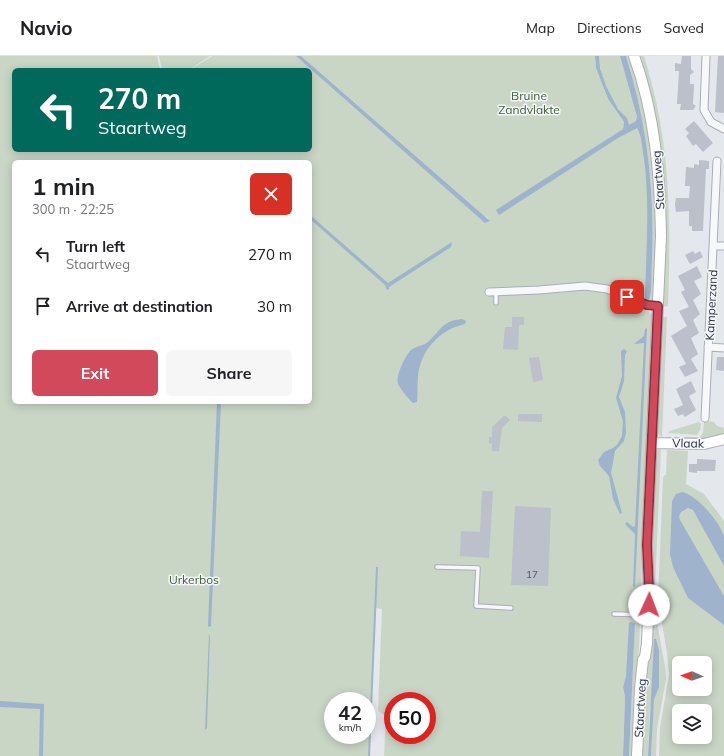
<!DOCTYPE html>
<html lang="en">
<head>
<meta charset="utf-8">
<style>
	:root { --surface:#fff; --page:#f6f6f6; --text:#202124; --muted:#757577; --line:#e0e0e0; --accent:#d1495b }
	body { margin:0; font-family:Mulish,sans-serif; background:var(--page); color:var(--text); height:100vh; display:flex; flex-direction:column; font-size:15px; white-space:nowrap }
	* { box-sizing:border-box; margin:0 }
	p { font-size:13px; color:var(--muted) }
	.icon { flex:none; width:22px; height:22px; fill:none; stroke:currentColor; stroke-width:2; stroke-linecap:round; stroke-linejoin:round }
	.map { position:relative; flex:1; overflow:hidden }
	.side { position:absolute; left:12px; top:104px; width:300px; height:244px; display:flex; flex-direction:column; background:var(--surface); border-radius:6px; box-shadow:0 2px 10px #0003 }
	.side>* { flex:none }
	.hud { position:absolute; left:12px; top:12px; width:300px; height:84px; border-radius:6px; box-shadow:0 2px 10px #0003; background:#00695c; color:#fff; overflow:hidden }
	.needle { width:26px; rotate:272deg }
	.tools { position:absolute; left:672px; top:600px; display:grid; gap:8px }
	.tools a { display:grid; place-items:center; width:40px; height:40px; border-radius:6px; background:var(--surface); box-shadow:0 2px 10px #0003; font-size:20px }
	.speed { position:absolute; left:324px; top:636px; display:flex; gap:8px; font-size:20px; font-weight:700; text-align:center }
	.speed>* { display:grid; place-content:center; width:52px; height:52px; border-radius:50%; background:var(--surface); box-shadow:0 2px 10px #0003; line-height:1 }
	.speed small { font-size:10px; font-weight:400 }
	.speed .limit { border:6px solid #d22; background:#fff; color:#111 }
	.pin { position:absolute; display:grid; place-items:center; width:34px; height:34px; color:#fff; margin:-17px; border-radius:8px; box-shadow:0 2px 6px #0006 }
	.me { position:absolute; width:44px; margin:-22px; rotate:2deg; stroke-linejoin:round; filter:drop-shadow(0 0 3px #0008) }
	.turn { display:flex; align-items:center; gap:14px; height:84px; padding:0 20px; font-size:18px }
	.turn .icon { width:52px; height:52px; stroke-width:2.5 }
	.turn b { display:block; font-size:28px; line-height:34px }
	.round { display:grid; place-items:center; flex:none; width:42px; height:42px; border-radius:6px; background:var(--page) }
	.head { display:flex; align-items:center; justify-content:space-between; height:68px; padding:0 20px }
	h1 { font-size:24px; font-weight:700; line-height:30px }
	.button { display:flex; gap:8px; margin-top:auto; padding:8px 20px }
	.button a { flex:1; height:46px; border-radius:6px; background:var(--accent); color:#fff; font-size:16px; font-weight:700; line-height:46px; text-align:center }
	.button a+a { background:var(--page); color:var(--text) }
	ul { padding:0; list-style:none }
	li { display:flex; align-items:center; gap:12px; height:52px; padding:0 20px }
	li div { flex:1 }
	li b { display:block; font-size:15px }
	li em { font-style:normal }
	header { display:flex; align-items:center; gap:24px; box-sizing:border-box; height:56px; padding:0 20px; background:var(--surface); border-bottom:1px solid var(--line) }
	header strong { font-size:19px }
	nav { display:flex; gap:22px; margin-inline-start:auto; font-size:14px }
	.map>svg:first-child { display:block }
</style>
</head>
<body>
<header>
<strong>Navio</strong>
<nav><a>Map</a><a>Directions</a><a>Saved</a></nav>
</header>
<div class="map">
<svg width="724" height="700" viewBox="0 0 724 700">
	<rect width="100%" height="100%" fill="#e4e7ec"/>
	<path fill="#c9d6c5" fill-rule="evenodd" d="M0,0H157L160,14H14V94H310V14H190L212,0H299L488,164V162L484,160L301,0H595L596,12L608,43L624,66L623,73L497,154L641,66L649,142V245C653,235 651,219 652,208C655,135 647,71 626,0H630C641,38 651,75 655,114C660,157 657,200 655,243L648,246L647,254L651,257L653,262L641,533L640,535L634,536L633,541H641C641,549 643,555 633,556V561L638,563L640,568L634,700H629L635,567L633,566L626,620L623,631L625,641L623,700H384L386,660L378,655L382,553L376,552L369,700H0ZM14,106H310V346H14ZM333,645H367V679H333ZM393,645H427V679H393Z
		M159,0H210L189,14H162Z
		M599,0H620L637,61V65L630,69H628C625,60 624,59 618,53C608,42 599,14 599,0Z
		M637,0H644C671,86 671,161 668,250L661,251L664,167Z
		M661,261H667L662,381L657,377Z
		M706,365L714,366L717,370L724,372V379L710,383H668V381H700L703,376L704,366Z
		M699,366L701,368L700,374L697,379L668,377L670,375Z
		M661,392L655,533H651L655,397Z
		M667,394L688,395L686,428L704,438L724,465V700H659L660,672L669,618L667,597L658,543L663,421L666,418ZM679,607H705V633H679ZM679,655H705V681H679Z
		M651,542H654L657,566L665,611L666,623L657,673L656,700H651L653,651L654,644L659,631L650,652L648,700H640Z"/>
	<path fill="#9fb4cc" d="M296,0H301L490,165L485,167Z
		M595,0H599L600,12L606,30L618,53L627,62L629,69L636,65L637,61L620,0H626C647,67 655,135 652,205C651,217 653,234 649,245L645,243C646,196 650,149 644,102C642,92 642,80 637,72L618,82L499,159L496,154L623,73L624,66L608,43L596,12Z
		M310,159L388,227L452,186L451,191L389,231V233L387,234L385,229L310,163Z
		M462,263L466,265L465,268C440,273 420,295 418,321C417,329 418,338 417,346L413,347C409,344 400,332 398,328C395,321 406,298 411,294C416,290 423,290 428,286C441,274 442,265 462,263Z
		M647,272V273L635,531L633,530L635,478L625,468L627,466L633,471L635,470L644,287L634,288L644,280L645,273Z
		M624,293L627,295L625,299L624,325L619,341L625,356L626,377L624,385L615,395L611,417L622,457L620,458L613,443L609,420L600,410L598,404L604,396L613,392L617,389L622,380L623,365L616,342L622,320L621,295Z
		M217,346H221L211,570L209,571L208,570Z
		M682,436C696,438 721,467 724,481C724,489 724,501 724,510L693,454L688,452L681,456L679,460L680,464L724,540V569L688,542L673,511L670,498L672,445L676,438Z
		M376,511H378L370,700H368Z
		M631,566L635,567L629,700H623L625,641L623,631L626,620L629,567Z
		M209,578L210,580L207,672L205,674Z
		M654,583H656L659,594V631L654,644L651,700H648Z
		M0,645L44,648L43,700H39L40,653L0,651Z"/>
	<path fill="#bbc0ca" d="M682,0H691V13L694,16L690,19V28H694L693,48L696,50L693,54H680L681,48H677L679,15H675V7L681,8Z
		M718,0H724V57L715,56Z
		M694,65L713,87L703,96L696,88L693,90L686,80L689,77L685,73Z
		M699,104L709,105V113H706L703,175H692V170H689V155L676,156L675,148L676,142H689L690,130H685L686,111L694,112V108L699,109Z
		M693,195L695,198L700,195L703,201L690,208L685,199Z
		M697,210L702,221L694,225L701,238L693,244L700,258L693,264L699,277L691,282L698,298L691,303L698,315L685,321L679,311L686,308L671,280L687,270L679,255L689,251L681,236L685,234L678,220Z
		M512,261H524V269H519L518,294L503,293L505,271H512Z
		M539,301L543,324L533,326L529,302Z
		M717,301H724V315L716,314Z
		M691,325L696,336L689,340L696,354L685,361L683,358L678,360L674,353L683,349L676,333Z
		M518,358H542V366L518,365Z
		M504,360H506L510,364L502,372L499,395H492V388L489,387V381H492V371Z
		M697,403L716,404L715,415H697V417L689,416V408H697Z
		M482,435H493L489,502L460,500L461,475L480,476Z
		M515,450L551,452L548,530L511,529Z"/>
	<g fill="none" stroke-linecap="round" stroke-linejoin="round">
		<defs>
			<path id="lane" d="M496,247V236
				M437,511L478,512L476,550L511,552
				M614,558L647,559"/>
			<path id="street" d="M706,0L704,54L711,66L724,73
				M714,190H724
				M489,236L539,234L585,230L607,233L647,249L658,250
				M708,291L724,292
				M705,362L717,105"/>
			<path id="secondary" d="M634,0C655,58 660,119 661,180L647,489L649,533L647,587L645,601L643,604L640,633L637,700
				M652,387L704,388L724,383"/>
		</defs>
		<use href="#lane" stroke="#a9aeb7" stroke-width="5.5"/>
		<use href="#street" stroke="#a9aeb7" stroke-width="9"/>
		<use href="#secondary" stroke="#a9aeb7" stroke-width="12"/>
		<use href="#lane" stroke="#f7f8fa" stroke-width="3.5"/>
		<use href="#street" stroke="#f7f8fa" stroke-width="7"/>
		<use href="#secondary" stroke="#fff" stroke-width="10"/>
	</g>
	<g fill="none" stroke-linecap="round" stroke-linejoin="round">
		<defs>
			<path id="route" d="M627,241L647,249L658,250L647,489L649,533V549"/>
		</defs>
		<use href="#route" stroke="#882f3b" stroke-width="10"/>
		<use href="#route" stroke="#d1495b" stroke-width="7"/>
	</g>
	<g text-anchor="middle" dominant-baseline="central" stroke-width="3" stroke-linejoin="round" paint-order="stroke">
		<g font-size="10" fill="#4f5766">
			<text x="532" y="518">17</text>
		</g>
		<g font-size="12" fill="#3f6138" stroke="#f4f6f9">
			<text x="529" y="39">Bruine<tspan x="529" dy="14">Zandvlakte</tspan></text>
			<text x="194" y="523">Urkerbos</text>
		</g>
		<g font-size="12" fill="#2b3445" stroke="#f4f6f9">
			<text transform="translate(658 124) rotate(-94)">Staartweg</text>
			<text transform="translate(711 249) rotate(-87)">Kamperzand</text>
			<text transform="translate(688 387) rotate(1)">Vlaak</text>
			<text transform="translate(640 652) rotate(-87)">Staartweg</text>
		</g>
	</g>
</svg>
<div class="tools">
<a><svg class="needle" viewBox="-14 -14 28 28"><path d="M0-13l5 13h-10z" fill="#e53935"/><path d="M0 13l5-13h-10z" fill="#757577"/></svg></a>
<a><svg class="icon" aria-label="layers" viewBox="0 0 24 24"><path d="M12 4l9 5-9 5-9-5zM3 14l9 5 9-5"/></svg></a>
</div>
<div class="speed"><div>42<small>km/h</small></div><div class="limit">50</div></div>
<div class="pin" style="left:627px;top:241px;background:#d93025"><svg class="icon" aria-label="arrive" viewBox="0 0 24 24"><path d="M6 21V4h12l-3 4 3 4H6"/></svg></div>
<svg class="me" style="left:649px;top:549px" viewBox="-20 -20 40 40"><circle r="19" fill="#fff"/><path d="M0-13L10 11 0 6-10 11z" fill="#d1495b"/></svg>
<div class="hud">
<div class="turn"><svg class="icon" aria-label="left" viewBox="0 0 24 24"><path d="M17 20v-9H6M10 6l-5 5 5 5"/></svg><div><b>270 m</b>Staartweg</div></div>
</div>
<section class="side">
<div class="head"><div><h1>1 min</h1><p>300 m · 22:25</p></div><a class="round" style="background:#d93025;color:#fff"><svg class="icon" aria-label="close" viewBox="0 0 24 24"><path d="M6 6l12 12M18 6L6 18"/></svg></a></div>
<ul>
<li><svg class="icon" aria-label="left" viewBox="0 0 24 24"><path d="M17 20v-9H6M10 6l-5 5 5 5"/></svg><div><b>Turn left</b><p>Staartweg</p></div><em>270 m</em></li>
<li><svg class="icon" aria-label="arrive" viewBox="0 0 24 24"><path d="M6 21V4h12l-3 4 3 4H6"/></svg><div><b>Arrive at destination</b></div><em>30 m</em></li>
</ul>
<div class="button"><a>Exit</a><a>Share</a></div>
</section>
</div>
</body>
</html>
